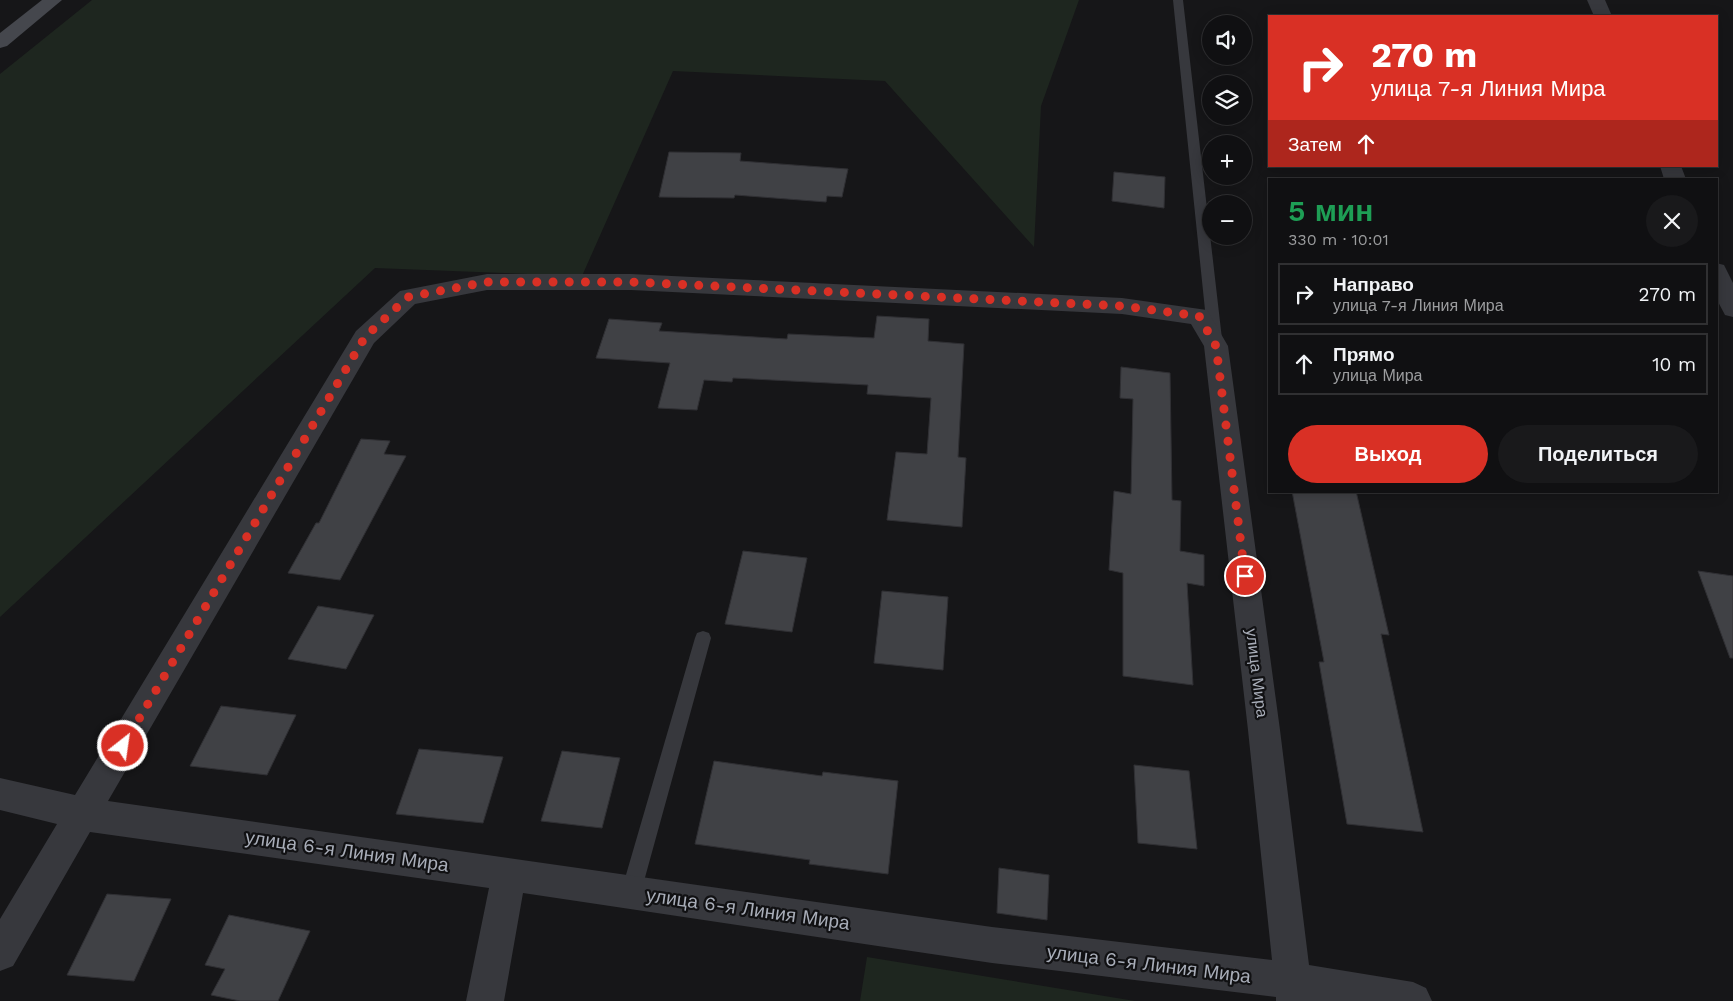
<!DOCTYPE html>
<html lang="ru">
<head>
<meta charset="utf-8">
<style>
	:root { --surface:#101012; --page:#19191b; --text:#f1f3f6; --muted:#9c9d9f; --line:#303032; --accent:#d93025 }
	body { margin:0; font-family:"Work Sans",sans-serif; background:var(--page); color:var(--text); height:100vh; display:flex; flex-direction:column; font-size:19px; white-space:nowrap }
	* { box-sizing:border-box; margin:0 }
	p { font-size:16px; color:var(--muted) }
	.icon { flex:none; width:28px; height:28px; fill:none; stroke:currentColor; stroke-width:2; stroke-linecap:round; stroke-linejoin:round }
	.map { position:relative; flex:1; overflow:hidden }
	.details { position:absolute; left:1268px; top:178px; width:450px; height:315px; display:flex; flex-direction:column; background:var(--surface); border-radius:0px; box-shadow:0 2px 12px #0003,0 0 0 1px var(--line) }
	.details>* { flex:none }
	.banner { position:absolute; left:1268px; top:15px; width:450px; height:152px; border-radius:0px; box-shadow:0 2px 12px #0003,0 0 0 1px var(--line); background:#d93025; color:#fff; overflow:hidden }
	.controls { position:absolute; left:1202px; top:15px; display:grid; gap:10px }
	.controls a { display:grid; place-items:center; width:50px; height:50px; border-radius:50%; background:var(--surface); box-shadow:0 2px 12px #0003,0 0 0 1px var(--line); font-size:25px }
	.pin { position:absolute; display:grid; place-items:center; width:42px; height:42px; color:#fff; margin:-21px; border:2px solid #fff; border-radius:50%; box-shadow:0 1px 5px #0007 }
	.me { position:absolute; width:55px; margin:-28px; rotate:30deg; stroke-linejoin:round; filter:drop-shadow(0 0 4px #0008) }
	.turn { display:flex; align-items:center; gap:18px; height:105px; padding:0 20px; font-size:22px }
	.turn .icon { width:65px; height:65px; stroke-width:2.5 }
	.turn b { display:block; font-size:35px; line-height:42px }
	.then { display:flex; align-items:center; height:48px; padding:0 20px; background:#0003; gap:10px; font-size:19px }
	.round { display:grid; place-items:center; flex:none; width:52px; height:52px; border-radius:26px; background:var(--page) }
	.head { display:flex; align-items:center; justify-content:space-between; height:85px; padding:0 20px }
	h1 { font-size:30px; font-weight:600; line-height:38px; color:#1e9e55 }
	.primary-button { display:flex; gap:10px; margin-top:auto; padding:10px 20px }
	.primary-button a { flex:1; height:58px; border-radius:30px; background:var(--accent); color:#fff; font-size:20px; font-weight:600; line-height:58px; text-align:center }
	.primary-button a+a { background:var(--page); color:var(--text) }
	ul { padding:0; list-style:none }
	li { display:flex; align-items:center; gap:15px; height:62px; margin:0 10px 8px; padding:0 10px; border:2px solid var(--line); border-radius:0px }
	li div { flex:1 }
	li b { display:block; font-size:19px }
	li em { font-style:normal }
	.map>svg:first-child { display:block }
</style>
</head>
<body>
<div class="map">
<svg width="1733" height="1001" viewBox="0 0 1733 1001">
	<rect width="100%" height="100%" fill="#161618"/>
	<path fill="#1e261f" d="M92,0H1079L1041,106L1034,247L885,81L673,71L582,276L375,268L0,617V74Z
		M867,957L1135,1001H860Z"/>
	<path fill="#404145" stroke="#303034" d="M669,152L741,153L740,161L848,169L842,197L827,196L826,202L735,195L734,198L659,197Z
		M1114,172L1165,177L1164,208L1112,201Z
		M877,316L929,319L928,341L964,344L958,457L966,458L962,527L887,520L896,452L927,454L931,398L867,394L868,385L733,378L732,382L704,380L697,410L658,408L670,363L596,358L609,319L662,323L659,331L787,339L788,334L874,338Z
		M1121,367L1170,373L1172,500L1181,501L1180,551L1204,555V586L1187,583L1193,685L1123,676V573L1109,570L1114,491L1131,494L1133,399L1120,398Z
		M361,439L390,441L384,454L406,456L340,580L288,573L316,523H319Z
		M1292,491H1356L1389,635L1381,634L1423,832L1347,824L1319,662H1324Z
		M743,551L807,558L792,632L725,624Z
		M1698,571L1733,576V658H1730Z
		M882,591L948,597L943,670L874,663Z
		M318,606L374,615L346,669L288,659Z
		M221,706L296,715L267,775L190,766Z
		M419,749L503,757L483,823L396,814Z
		M562,751L620,758L602,828L541,821Z
		M714,761L822,776L823,772L898,781L888,874L809,864L810,860L695,844Z
		M1134,765L1189,771L1197,849L1138,843Z
		M999,868L1049,875L1047,920L997,913Z
		M107,894L171,899L134,981L67,975Z
		M229,915L310,931L278,1001H240L211,995L225,969L205,965Z"/>
	<g fill="none" stroke-linecap="round" stroke-linejoin="round">
		<path fill="#37383d" fill-rule="evenodd" d="M1173,0H1183L1222,339L1220,342H1210L1208,339Z
			M703,631L709,633L711,638L641,892L638,899L631,902L624,899L621,892L695,638L697,633Z"/>
		<path fill="#37383d" fill-rule="evenodd" d="M1587,0H1605L1612,16H1594Z
			M1660,166H1681L1686,179H1664Z
			M1716,263L1724,265L1733,283V317L1725,315L1716,298Z
			M487,274H631L1122,298L1207,310L1228,346L1280,730L1309,965L1413,982L1426,988L1432,1001H1276V997L992,963L523,893L504,1001H466L489,888L90,832L13,966L0,971V919L57,824L0,810V778L75,795L356,331L400,291ZM487,290H631L1122,314L1191,324L1204,346L1248,730L1272,960L992,927L108,801L374,343L415,304Z"/>
		<path fill="#45474d" fill-rule="evenodd" d="M42,0H62L7,46L0,48V33Z"/>
	</g>
	<g fill="none" stroke-linecap="round" stroke-linejoin="round">
		<path stroke="#d93025" stroke-width="9" stroke-dasharray="0 16.2" d="M123,746L365,337L408,297L487,282H631L1122,306L1199,316L1216,346L1245,576"/>
	</g>
	<g text-anchor="middle" dominant-baseline="central" stroke-width="4.5" stroke-linejoin="round" paint-order="stroke">
		<g font-size="16" fill="#a8adb8" stroke="#111113">
			<text transform="translate(1257 673) rotate(83)">улица Мира</text>
		</g>
		<g font-size="19" fill="#a8adb8" stroke="#111113">
			<text transform="translate(347 851) rotate(8)">улица 6-я Линия Мира</text>
			<text transform="translate(748 909) rotate(8)">улица 6-я Линия Мира</text>
			<text transform="translate(1149 964) rotate(7)">улица 6-я Линия Мира</text>
		</g>
	</g>
</svg>
<div class="controls">
<a><svg class="icon" aria-label="sound" viewBox="0 0 24 24"><path d="M4 9h4l5-4v14l-5-4H4zM17 9q2 3 0 6"/></svg></a>
<a><svg class="icon" aria-label="layers" viewBox="0 0 24 24"><path d="M12 4l9 5-9 5-9-5zM3 14l9 5 9-5"/></svg></a>
<a>+</a>
<a>−</a>
</div>
<div class="pin" style="left:1245px;top:576px;background:#d93025"><svg class="icon" aria-label="arrive" viewBox="0 0 24 24"><path d="M6 21V4h12l-3 4 3 4H6"/></svg></div>
<svg class="me" style="left:123px;top:746px" viewBox="-20 -20 40 40"><circle r="17" fill="#d93025" stroke="#fff" stroke-width="3"/><path d="M0-11L8 9 0 5-8 9z" fill="#fff"/></svg>
<div class="banner">
<div class="turn"><svg class="icon" aria-label="right" viewBox="0 0 24 24"><path d="M7 20v-9h11M14 6l5 5-5 5"/></svg><div><b>270 m</b>улица 7-я Линия Мира</div></div>
<div class="then">Затем<svg class="icon" aria-label="ahead" viewBox="0 0 24 24"><path d="M12 20V5M6 11l6-6 6 6"/></svg></div>
</div>
<section class="details">
<div class="head"><div><h1>5 мин</h1><p>330 m · 10:01</p></div><a class="round"><svg class="icon" aria-label="close" viewBox="0 0 24 24"><path d="M6 6l12 12M18 6L6 18"/></svg></a></div>
<ul>
<li><svg class="icon" aria-label="right" viewBox="0 0 24 24"><path d="M7 20v-9h11M14 6l5 5-5 5"/></svg><div><b>Направо</b><p>улица 7-я Линия Мира</p></div><em>270 m</em></li>
<li><svg class="icon" aria-label="ahead" viewBox="0 0 24 24"><path d="M12 20V5M6 11l6-6 6 6"/></svg><div><b>Прямо</b><p>улица Мира</p></div><em>10 m</em></li>
</ul>
<div class="primary-button"><a>Выход</a><a>Поделиться</a></div>
</section>
</div>
</body>
</html>
